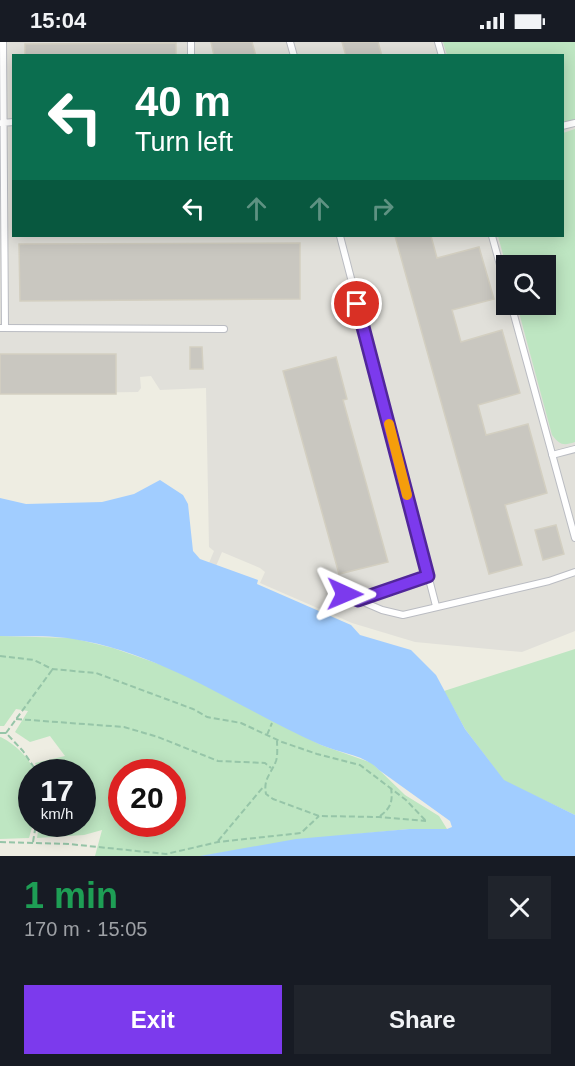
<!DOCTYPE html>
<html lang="en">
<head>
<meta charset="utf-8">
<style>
	:root { --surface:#171b24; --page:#20242c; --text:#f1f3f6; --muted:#9ea1a6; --accent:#7c3aed }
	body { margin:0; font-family:Arial,sans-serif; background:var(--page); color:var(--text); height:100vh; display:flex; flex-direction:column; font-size:22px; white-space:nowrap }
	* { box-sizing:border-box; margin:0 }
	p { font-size:20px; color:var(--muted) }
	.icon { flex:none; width:33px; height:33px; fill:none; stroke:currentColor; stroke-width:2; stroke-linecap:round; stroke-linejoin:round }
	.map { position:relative; height:814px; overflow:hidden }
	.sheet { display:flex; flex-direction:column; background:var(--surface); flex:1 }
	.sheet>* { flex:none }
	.guide { position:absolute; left:12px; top:12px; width:552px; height:183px; border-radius:0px; box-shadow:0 3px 15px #0003; background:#0b6e4f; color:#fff; overflow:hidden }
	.controls { position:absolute; left:496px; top:213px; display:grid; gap:12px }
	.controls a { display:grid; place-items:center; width:60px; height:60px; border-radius:0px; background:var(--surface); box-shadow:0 3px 15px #0003; font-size:30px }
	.speed { position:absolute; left:18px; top:717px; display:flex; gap:12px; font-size:30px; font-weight:700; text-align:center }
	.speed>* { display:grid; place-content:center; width:78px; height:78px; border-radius:50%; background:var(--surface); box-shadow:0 3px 15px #0003; line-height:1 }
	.speed small { font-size:15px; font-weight:400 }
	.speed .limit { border:9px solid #d22; background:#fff; color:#111 }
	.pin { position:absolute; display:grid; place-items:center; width:51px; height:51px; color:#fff; margin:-26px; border:3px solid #fff; border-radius:50%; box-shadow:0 2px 6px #0007 }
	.me { position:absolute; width:66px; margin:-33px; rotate:91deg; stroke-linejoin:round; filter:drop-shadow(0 0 4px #0008) }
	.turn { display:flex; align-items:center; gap:21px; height:126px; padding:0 24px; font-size:27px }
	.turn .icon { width:78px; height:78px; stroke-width:2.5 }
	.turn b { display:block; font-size:42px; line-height:51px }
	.lanes { display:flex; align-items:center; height:57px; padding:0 24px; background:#0003; justify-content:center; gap:30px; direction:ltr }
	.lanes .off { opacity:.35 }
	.round { display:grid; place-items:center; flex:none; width:63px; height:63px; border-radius:0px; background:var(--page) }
	.overview { display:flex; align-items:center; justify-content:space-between; height:102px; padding:0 24px }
	h1 { font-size:36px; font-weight:600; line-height:45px; color:#1e9e55 }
	.cta { display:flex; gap:12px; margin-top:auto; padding:12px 24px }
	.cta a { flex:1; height:69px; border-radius:0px; background:var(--accent); color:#fff; font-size:24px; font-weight:600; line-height:69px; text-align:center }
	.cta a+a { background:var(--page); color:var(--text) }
	.status { display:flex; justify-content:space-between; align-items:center; height:42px; padding:0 30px; background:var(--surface); direction:ltr }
	.status svg { height:16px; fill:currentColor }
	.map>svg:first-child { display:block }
</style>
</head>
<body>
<div class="status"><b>15:04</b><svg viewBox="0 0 49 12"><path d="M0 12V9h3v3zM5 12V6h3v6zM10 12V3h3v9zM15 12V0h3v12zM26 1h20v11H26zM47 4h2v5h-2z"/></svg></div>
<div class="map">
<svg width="575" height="814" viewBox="0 0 575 814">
	<rect width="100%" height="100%" fill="#eeede2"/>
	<path fill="#e1e0da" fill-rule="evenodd" d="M0,0H575V589L522,610L415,600L352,581L260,541L265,530L260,526L222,510L216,524L209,521L214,509L209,505L206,346L160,348L151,334L140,335L141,346L138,350L0,352ZM14,14H562V194H14ZM507,224H546V262H507Z"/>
	<path fill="#bee6c2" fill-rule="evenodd" d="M443,0H575V78L563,80L562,14L447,13Z
		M575,87V400C563,404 560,403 552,393L517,263L546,262V224H507V227L498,194H562L563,91Z
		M0,594L72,596L113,606L182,630L321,703L372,721L405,753L439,774L447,787H409L297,798L202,814H95L102,788L84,793L37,796L39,782H82V730H39L35,721L65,714L50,694L30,700L15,690L28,669L16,667L4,684H0ZM122,730H172V782H122Z
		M575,607V773L504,739L465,687L444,649Z
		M0,695C10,698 33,718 33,729C33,743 32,765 32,782H33L29,796L0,797Z"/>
	<path fill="#a1cdff" d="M160,438L183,453L188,462L193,509L200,517L258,538L257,542L351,583L360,593L411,608L436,633L465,687L504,738L575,773V814H200L296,797L409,787H447L452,785L450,779L379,728C365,713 340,711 321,703C239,667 164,611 73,597C50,593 24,595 0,594V456L26,462L102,460L134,452Z"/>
	<path fill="#c9c7c0" stroke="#d3cfc1" stroke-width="1.5" d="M211,0H252L256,14H214Z
		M342,0H378L382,14H346Z
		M176,1V14H25V2Z
		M395,194H431L437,216L479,205L494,257L452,268L461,300L502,288L520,351L478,363L486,393L528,382L547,451L505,463L522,523L489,532Z
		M300,201V257L20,259L19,202Z
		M190,305H202L203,327H190Z
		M0,312H116V352H0Z
		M336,315L347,357L343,358L388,520L339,532L283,329Z
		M556,483L564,512L543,518L535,488Z"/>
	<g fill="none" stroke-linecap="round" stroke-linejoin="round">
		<defs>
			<path id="lane" d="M3,0L5,286
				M290,0L294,14
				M438,0L442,14
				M191,14V0
				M1,81L14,80
				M562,84L575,81
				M340,194L436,564
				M492,194L507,248
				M511,262L575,496
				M0,286L224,287
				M552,413L575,407
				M333,547L382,568L403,573L549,539L575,530
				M358,558L428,534"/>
		</defs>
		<use href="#lane" stroke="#babcc2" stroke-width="8"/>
		<path stroke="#96c5a8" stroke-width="2" stroke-dasharray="6 3" stroke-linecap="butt" d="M0,614L34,618L52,627L96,631L193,667L207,675L241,681L282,700L317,712L360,723L406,758L426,779
			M16,677L124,685L158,695L218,719L265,721L271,726
			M0,691H6L23,709L37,730
			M6,691L52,628
			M267,693L272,681
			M277,698C277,704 278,713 276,719C271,732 263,737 266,752L273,757L319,774L379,775L426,779
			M380,774C391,766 393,759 391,746
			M218,799L264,744
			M0,800L69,802L166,812L218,800L301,791L319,774
			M33,800L36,782"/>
		<use href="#lane" stroke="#fff" stroke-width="6"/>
	</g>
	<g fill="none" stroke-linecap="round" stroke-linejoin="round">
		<defs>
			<path id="route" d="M345,552L358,558L428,534L357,262"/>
		</defs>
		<use href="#route" stroke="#51269a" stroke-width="15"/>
		<use href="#route" stroke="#7c3aed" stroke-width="10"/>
		<path stroke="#f59e0b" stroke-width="10" d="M389,382L407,453"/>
	</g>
</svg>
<div class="controls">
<a><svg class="icon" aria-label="search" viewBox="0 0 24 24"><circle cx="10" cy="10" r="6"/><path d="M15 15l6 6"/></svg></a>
</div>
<div class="speed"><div>17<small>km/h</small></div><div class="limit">20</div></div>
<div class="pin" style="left:357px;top:262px;background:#d93025"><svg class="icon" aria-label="arrive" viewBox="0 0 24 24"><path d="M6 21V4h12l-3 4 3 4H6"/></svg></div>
<svg class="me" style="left:345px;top:552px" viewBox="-20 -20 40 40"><path d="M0-17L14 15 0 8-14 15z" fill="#7c3aed" stroke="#fff" stroke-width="4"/></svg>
<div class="guide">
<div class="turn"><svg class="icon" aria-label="left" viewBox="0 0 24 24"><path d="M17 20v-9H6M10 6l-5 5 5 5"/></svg><div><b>40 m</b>Turn left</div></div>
<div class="lanes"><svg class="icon" aria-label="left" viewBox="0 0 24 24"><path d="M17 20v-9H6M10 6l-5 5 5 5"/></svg><svg class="icon off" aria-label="ahead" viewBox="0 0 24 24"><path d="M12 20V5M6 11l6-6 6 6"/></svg><svg class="icon off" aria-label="ahead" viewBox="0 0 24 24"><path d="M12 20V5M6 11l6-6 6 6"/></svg><svg class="icon off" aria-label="right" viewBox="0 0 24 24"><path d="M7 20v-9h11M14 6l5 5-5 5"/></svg></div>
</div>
</div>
<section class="sheet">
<div class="overview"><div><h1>1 min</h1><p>170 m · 15:05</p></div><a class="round"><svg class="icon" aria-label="close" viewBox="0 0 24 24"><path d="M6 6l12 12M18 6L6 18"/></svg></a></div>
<div class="cta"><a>Exit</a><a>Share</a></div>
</section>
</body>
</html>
